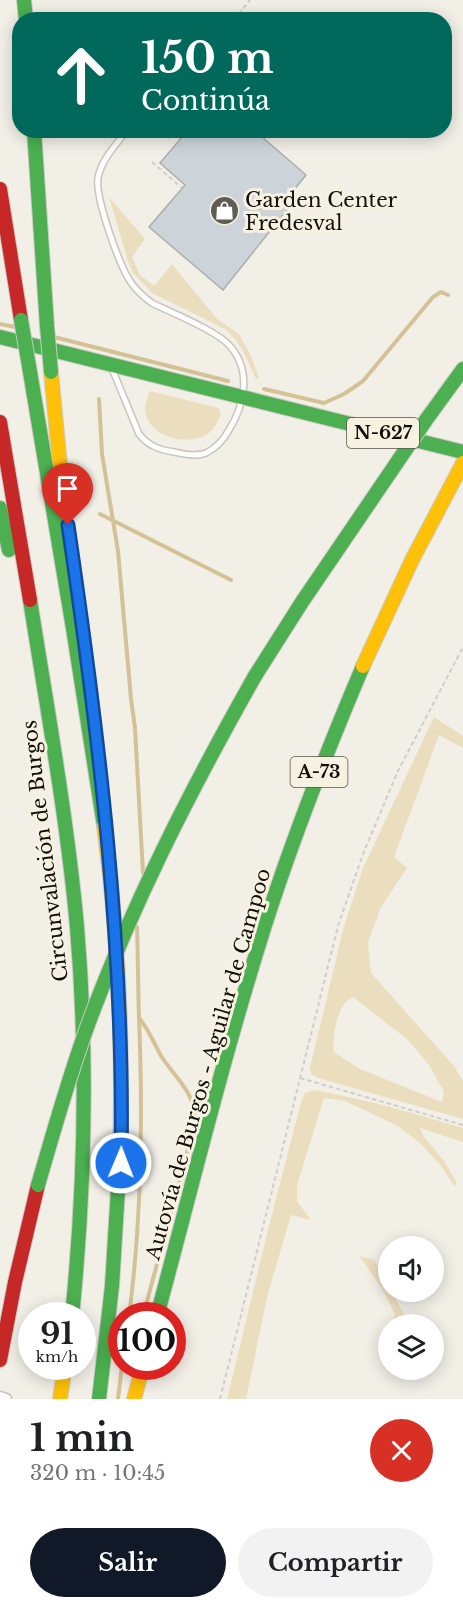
<!DOCTYPE html>
<html lang="es">
<head>
<meta charset="utf-8">
<style>
	:root { --surface:#fff; --page:#f2f2f2; --text:#202124; --muted:#757577; --accent:#111827 }
	body { margin:0; font-family:"Libre Baskerville",serif; background:var(--page); color:var(--text); height:100vh; display:flex; flex-direction:column; font-size:22px; white-space:nowrap }
	* { box-sizing:border-box; margin:0 }
	p { font-size:20px; color:var(--muted) }
	.icon { flex:none; width:33px; height:33px; fill:none; stroke:currentColor; stroke-width:2; stroke-linecap:round; stroke-linejoin:round }
	.map { position:relative; height:1399px; overflow:hidden }
	.panel { display:flex; flex-direction:column; background:var(--surface); flex:1 }
	.panel>* { flex:none }
	.banner { position:absolute; left:12px; top:12px; width:440px; height:126px; border-radius:24px; box-shadow:0 3px 15px #0003; background:#00695c; color:#fff; overflow:hidden }
	.tools { position:absolute; left:378px; top:1236px; display:grid; gap:12px }
	.tools a { display:grid; place-items:center; width:66px; height:66px; border-radius:50%; background:var(--surface); box-shadow:0 3px 15px #0003; font-size:30px }
	.speed { position:absolute; left:18px; top:1302px; display:flex; gap:12px; font-size:30px; font-weight:700; text-align:center }
	.speed>* { display:grid; place-content:center; width:78px; height:78px; border-radius:50%; background:var(--surface); box-shadow:0 3px 15px #0003; line-height:1 }
	.speed small { font-size:15px; font-weight:400 }
	.speed .limit { border:9px solid #d22; background:#fff; color:#111 }
	.pin { position:absolute; display:grid; place-items:center; width:51px; height:51px; color:#fff; margin:-62px -26px; border-radius:50% 50% 50% 0; rotate:-45deg; box-shadow:0 0 6px #0007 }
	.pin .icon { rotate:45deg }
	.me { position:absolute; width:66px; margin:-33px; rotate:1deg; stroke-linejoin:round; filter:drop-shadow(0 0 4px #0008) }
	.turn { display:flex; align-items:center; gap:21px; height:126px; padding:0 30px; font-size:27px }
	.turn .icon { width:78px; height:78px; stroke-width:2.5 }
	.turn b { display:block; font-size:42px; line-height:51px }
	.round { display:grid; place-items:center; flex:none; width:63px; height:63px; border-radius:32px; background:var(--page) }
	.headline { display:flex; align-items:center; justify-content:space-between; height:102px; padding:0 30px }
	h1 { font-size:36px; font-weight:700; line-height:45px }
	.primary-button { display:flex; gap:12px; margin-top:auto; padding:12px 30px }
	.primary-button a { flex:1; height:69px; border-radius:36px; background:var(--accent); color:#fff; font-size:24px; font-weight:700; line-height:69px; text-align:center }
	.primary-button a+a { background:var(--page); color:var(--text) }
	.map>svg:first-child { display:block }
</style>
</head>
<body>
<div class="map">
<svg width="463" height="1399" viewBox="0 0 463 1399">
	<rect width="100%" height="100%" fill="#f2efe7"/>
	<path fill="#ebdebe" fill-rule="evenodd" d="M109,197L145,239L132,257L140,275L154,286L172,264L217,319L239,334L252,358L259,378L256,379L243,351L235,339L225,329L152,293L133,273L128,261Z
		M150,391L218,408L221,414C217,424 213,432 204,436C183,446 146,435 145,409C145,403 148,397 150,391Z
		M434,717L463,736V748L439,735L394,857L407,868L381,907L368,942L371,973L454,1066L463,1081V1119L318,1078L311,1074L310,1068L344,926L363,868ZM353,997L407,1039L429,1065L444,1092L442,1102L360,1069L334,1052C332,1040 336,1014 345,1003C346,1001 351,999 353,997Z
		M314,1090C364,1099 414,1113 463,1128V1142L420,1128L424,1137L444,1161L457,1183L454,1186L441,1166L421,1144L398,1126L345,1101L324,1098L297,1185V1201L311,1220L291,1215L267,1297L246,1399H227L268,1230L301,1102L305,1093Z
		M359,1256L374,1260L388,1286V1292H392L405,1316L407,1324H390L395,1315C386,1293 373,1275 359,1256Z"/>
	<g fill="none" stroke-linecap="round" stroke-linejoin="round">
		<path stroke="#d4c296" stroke-width="4" d="M0,324L15,327
			M54,337L228,381
			M264,389L324,403L344,394L363,381L433,297L441,292L448,295
			M99,399L102,454L118,551L131,699L135,728L143,873
			M100,514L231,580
			M139,1018C149,1030 154,1043 161,1056C176,1079 196,1092 195,1123L143,1316
			M129,1316C142,1217 143,1117 139,1018C138,988 138,957 137,927
			M118,1399L122,1366"/>
	</g>
	<path fill="#cdd4d9" stroke="#adaeac" stroke-width="1.5" d="M188,130H254L306,175L293,191L298,196L223,290L149,227L185,185L160,163Z"/>
	<g fill="none" stroke-linecap="round" stroke-linejoin="round">
		<defs>
			<path id="lane" d="M113,371L139,434C148,446 160,450 174,452C184,454 197,457 206,453C216,448 224,439 229,430C245,404 252,370 229,345C215,330 172,313 152,303C145,298 138,292 132,284C120,268 95,198 98,178C101,160 116,145 127,130"/>
			<path id="street" d="M0,1397L6,1399"/>
			<path id="fast" d="M24,0L26,20
				M34,130L47,326
				M0,337L463,452
				M29,366L73,628L104,826
				M426,420L463,369
				M0,508L9,550
				M30,600C47,708 67,817 77,927C88,1057 85,1187 72,1316
				M255,676L302,602L400,458
				M157,1316C192,1186 224,1054 265,925C293,837 327,751 363,666
				M99,1399L112,1286L120,1156"/>
			<path id="slow" d="M51,372L63,496
				M363,666L412,560L463,463
				M104,826C119,936 123,1046 120,1156
				M60,1399L65,1366
				M134,1399L143,1366"/>
			<path id="jam" d="M0,189L21,320
				M0,422L30,600
				M0,1360L15,1282L38,1185"/>
		</defs>
		<use href="#lane" stroke="#c7c5bf" stroke-width="8"/>
		<use href="#street" stroke="#c7c5bf" stroke-width="13"/>
		<use href="#fast" stroke="#cbc9c5" stroke-width="16"/>
		<use href="#slow" stroke="#cbc9c5" stroke-width="16"/>
		<use href="#jam" stroke="#cbc9c5" stroke-width="16"/>
		<path stroke="#cfcecc" stroke-width="2" stroke-dasharray="4.5 3" stroke-linecap="butt" d="M234,20L250,0
			M152,162L182,188
			M300,1078L463,1125
			M220,1399L338,926L363,854L398,771L463,647"/>
		<use href="#lane" stroke="#fdfdfb" stroke-width="5"/>
		<use href="#street" stroke="#fdfdfb" stroke-width="10"/>
		<use href="#fast" stroke="#4caf50" stroke-width="14"/>
		<use href="#slow" stroke="#ffc107" stroke-width="14"/>
		<use href="#jam" stroke="#c62828" stroke-width="14"/>
		<defs>
			<path id="fast-bridge" d="M21,320L29,366
				M47,326L51,372
				M400,458L426,420
				M38,1185C53,1134 67,1083 85,1033C130,908 190,791 255,676"/>
		</defs>
		<use href="#fast-bridge" stroke="#cbc9c5" stroke-width="16" stroke-linecap="butt"/>
		<use href="#fast-bridge" stroke="#4caf50" stroke-width="14"/>
	</g>
	<g fill="none" stroke-linecap="round" stroke-linejoin="round">
		<defs>
			<path id="route" d="M68,525C99,736 125,949 121,1163"/>
		</defs>
		<use href="#route" stroke="#114b97" stroke-width="15"/>
		<use href="#route" stroke="#1a73e8" stroke-width="10"/>
	</g>
	<defs>
		<symbol id="shop-disc" viewBox="-11 -11 22 22"><circle r="9.5" fill="#605d57" stroke="#f7f1e2"/><path d="M-5-2.5h2.3a2.7 3.5 0 0 1 5.4 0H5L5.5 6h-11ZM-1.5-2.5h3a1.5 2.3 0 0 0-3 0Z" fill="#fff"/></symbol>
	</defs>
	<g fill-rule="evenodd">
		<use href="#shop-disc" x="208" y="194" width="33" height="33"/>
	</g>
	<g text-anchor="middle" dominant-baseline="central" stroke-width="6" stroke-linejoin="round" paint-order="stroke">
		<g fill="#f7f1e2" stroke="#56534b" stroke-width="1.5">
			<rect x="347" y="418" width="72" height="30" rx="4.5"/>
			<rect x="290.5" y="757" width="57" height="30" rx="4.5"/>
		</g>
		<g font-size="18" font-weight="bold" fill="#110f0a">
			<text x="383" y="433">N-627</text>
			<text x="319" y="772">A-73</text>
		</g>
		<g font-size="20" fill="#110f0a" stroke="#f7f1e2" text-anchor="start">
			<text x="245" y="200">Garden Center<tspan x="245" dy="23">Fredesval</tspan></text>
		</g>
		<g font-size="20" fill="#110f0a" stroke="#f7f1e2">
			<text transform="translate(45 851) rotate(-97)">Circunvalación de Burgos</text>
			<text transform="translate(208 1064) rotate(-74)">Autovía de Burgos - Aguilar de Campoo</text>
		</g>
	</g>
</svg>
<div class="tools">
<a><svg class="icon" aria-label="sound" viewBox="0 0 24 24"><path d="M4 9h4l5-4v14l-5-4H4zM17 9q2 3 0 6"/></svg></a>
<a><svg class="icon" aria-label="layers" viewBox="0 0 24 24"><path d="M12 4l9 5-9 5-9-5zM3 14l9 5 9-5"/></svg></a>
</div>
<div class="speed"><div>91<small>km/h</small></div><div class="limit">100</div></div>
<div class="pin" style="left:68px;top:525px;background:#d93025"><svg class="icon" aria-label="arrive" viewBox="0 0 24 24"><path d="M6 21V4h12l-3 4 3 4H6"/></svg></div>
<svg class="me" style="left:121px;top:1163px" viewBox="-20 -20 40 40"><circle r="17" fill="#1a73e8" stroke="#fff" stroke-width="3"/><path d="M0-11L8 9 0 5-8 9z" fill="#fff"/></svg>
<div class="banner">
<div class="turn"><svg class="icon" aria-label="ahead" viewBox="0 0 24 24"><path d="M12 20V5M6 11l6-6 6 6"/></svg><div><b>150 m</b>Continúa</div></div>
</div>
</div>
<section class="panel">
<div class="headline"><div><h1>1 min</h1><p>320 m · 10:45</p></div><a class="round" style="background:#d93025;color:#fff"><svg class="icon" aria-label="close" viewBox="0 0 24 24"><path d="M6 6l12 12M18 6L6 18"/></svg></a></div>
<div class="primary-button"><a>Salir</a><a>Compartir</a></div>
</section>
</body>
</html>
